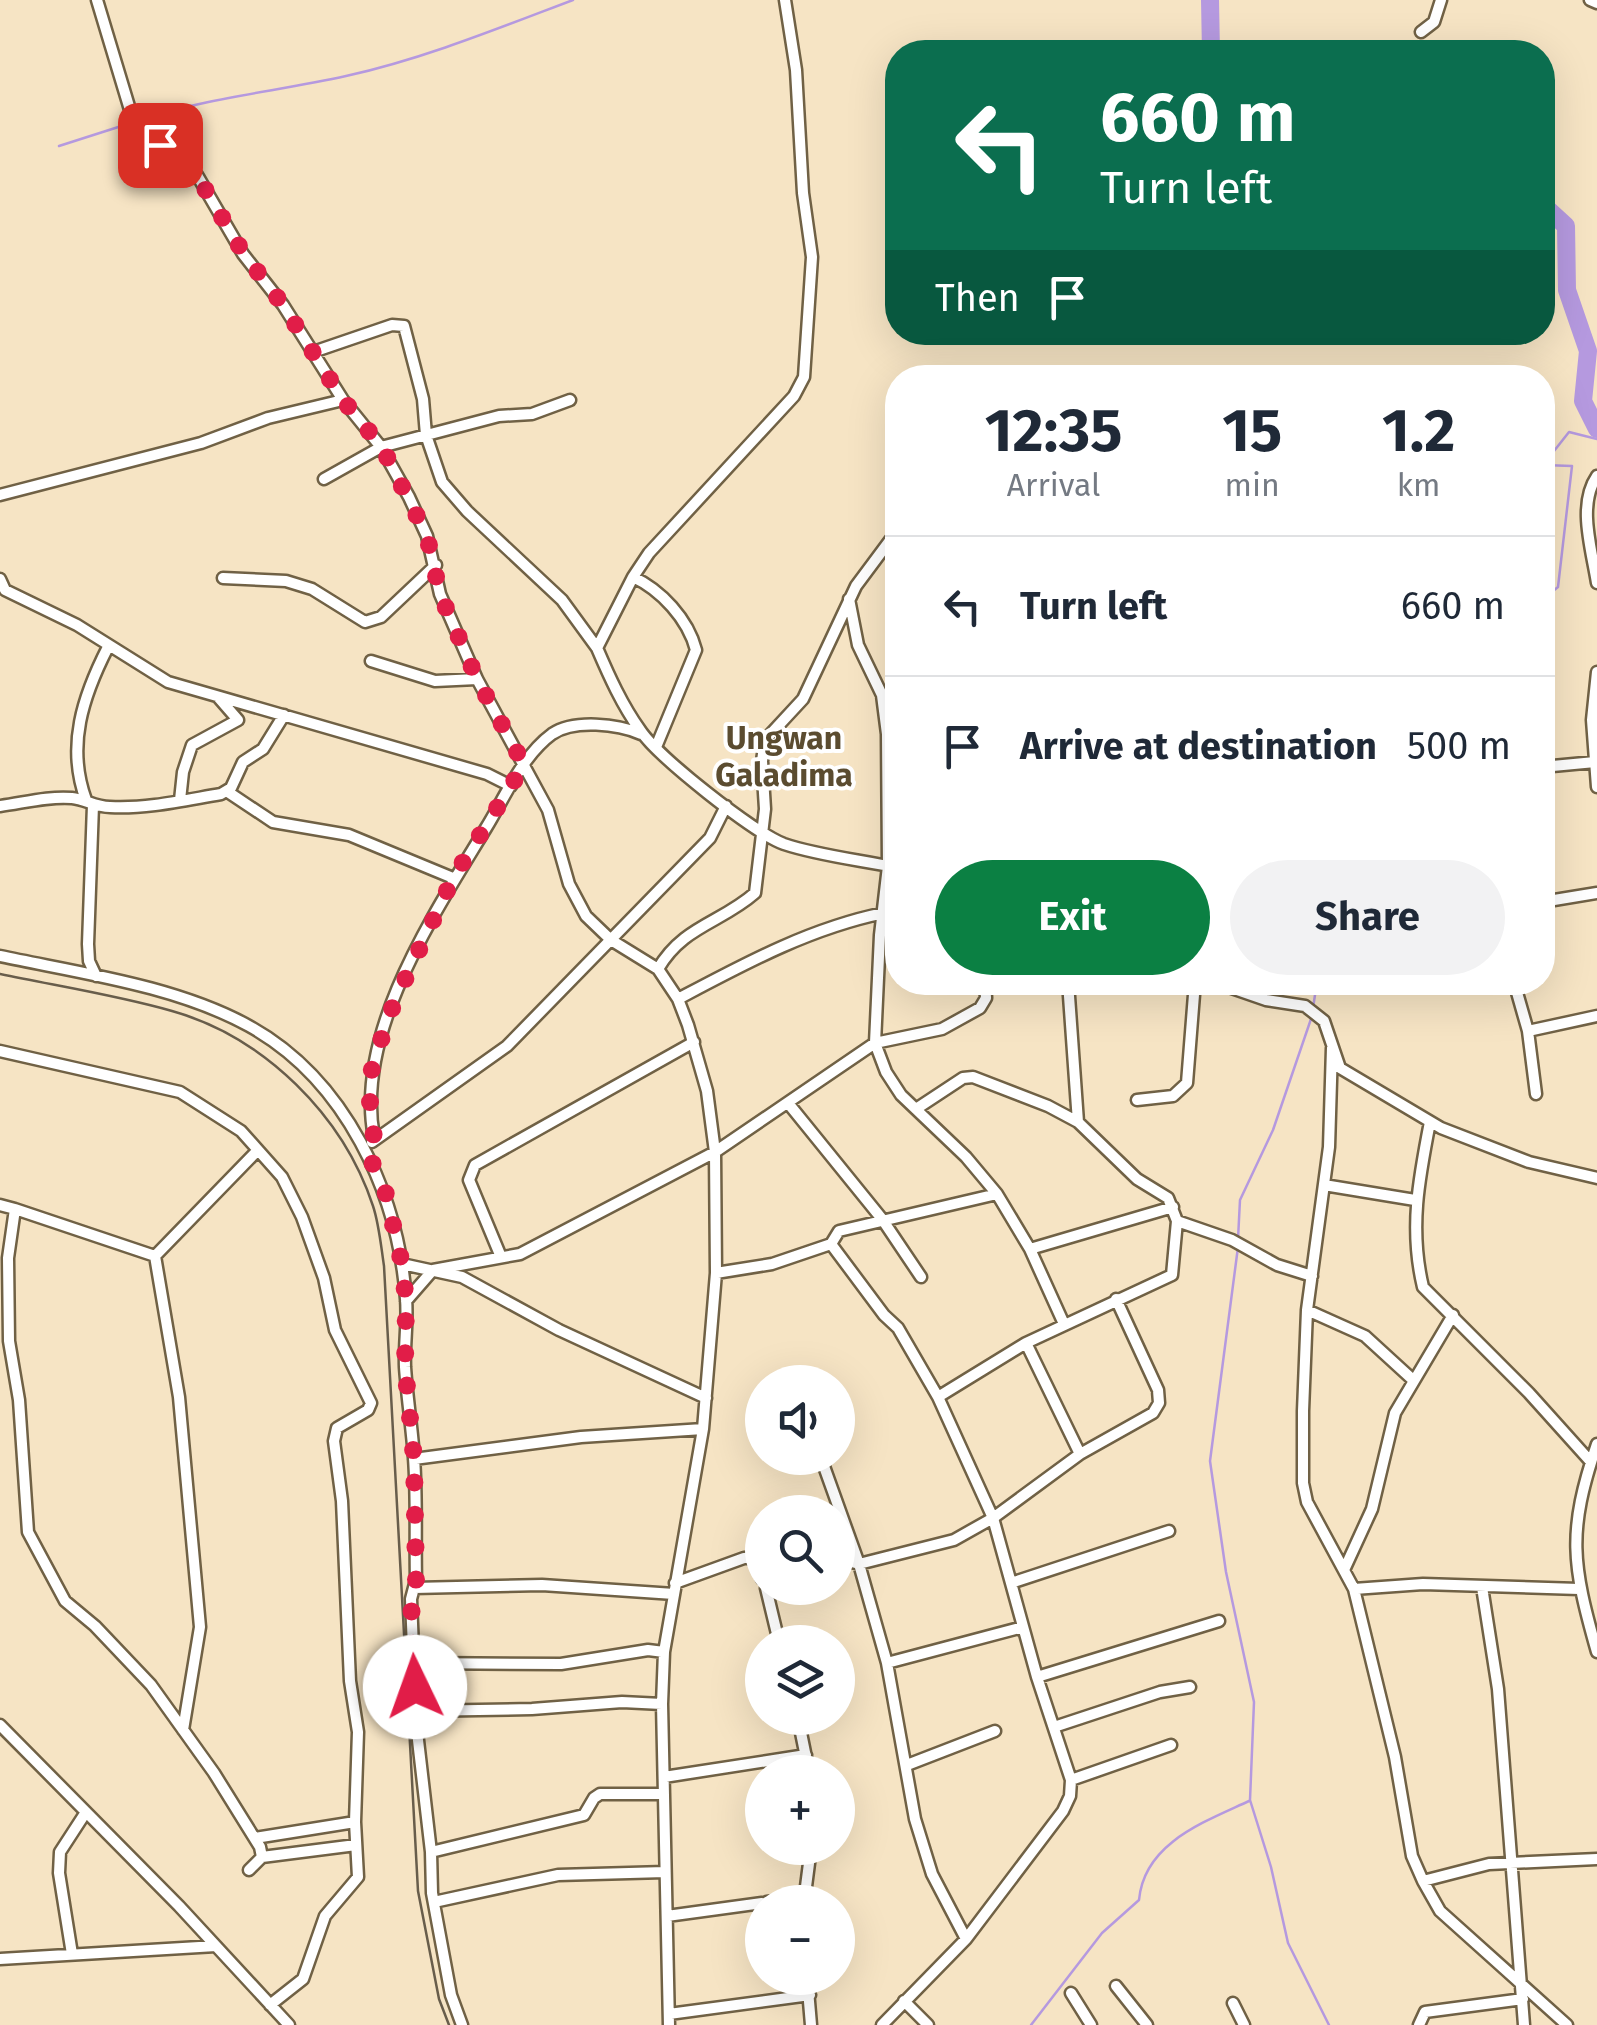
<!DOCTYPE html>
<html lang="en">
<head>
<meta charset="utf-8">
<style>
	:root { --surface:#fff; --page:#f2f2f3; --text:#1f2937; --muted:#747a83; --line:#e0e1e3; --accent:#0b8043 }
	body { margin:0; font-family:"Fira Sans",sans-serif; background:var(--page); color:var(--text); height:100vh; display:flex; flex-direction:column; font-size:38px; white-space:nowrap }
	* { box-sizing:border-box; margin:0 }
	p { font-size:32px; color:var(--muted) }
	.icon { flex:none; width:55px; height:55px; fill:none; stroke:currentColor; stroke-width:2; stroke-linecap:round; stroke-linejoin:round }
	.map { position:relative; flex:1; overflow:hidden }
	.details { position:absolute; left:885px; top:365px; width:670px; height:630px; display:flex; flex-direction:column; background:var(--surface); border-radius:40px; box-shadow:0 10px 40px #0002 }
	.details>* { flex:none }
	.banner { position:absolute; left:885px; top:40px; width:670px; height:305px; border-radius:40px; box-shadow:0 10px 40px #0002; background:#0b6e4f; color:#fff; overflow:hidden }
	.controls { position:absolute; left:745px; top:1365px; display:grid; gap:20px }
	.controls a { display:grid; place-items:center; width:110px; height:110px; border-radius:50%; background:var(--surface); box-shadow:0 10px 40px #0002; font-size:50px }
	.pin { position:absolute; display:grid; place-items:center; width:85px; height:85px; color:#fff; margin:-42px; border-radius:20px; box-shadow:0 5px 15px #0006 }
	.me { position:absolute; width:110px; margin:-55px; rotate:357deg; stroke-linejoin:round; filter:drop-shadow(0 0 8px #0008) }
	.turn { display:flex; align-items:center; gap:35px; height:210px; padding:0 50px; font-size:45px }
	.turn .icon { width:130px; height:130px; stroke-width:2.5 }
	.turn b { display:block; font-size:70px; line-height:85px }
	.then { display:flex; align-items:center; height:95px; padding:0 50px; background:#0003; gap:20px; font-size:38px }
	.eta { display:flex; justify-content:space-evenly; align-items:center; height:170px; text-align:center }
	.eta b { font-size:60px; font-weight:700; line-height:70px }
	.button { display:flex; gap:20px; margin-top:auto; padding:20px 50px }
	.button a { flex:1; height:115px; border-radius:60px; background:var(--accent); color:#fff; font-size:40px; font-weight:700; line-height:115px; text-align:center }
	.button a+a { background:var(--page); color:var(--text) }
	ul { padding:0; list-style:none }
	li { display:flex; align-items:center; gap:30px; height:140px; padding:0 50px; border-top:2px solid var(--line) }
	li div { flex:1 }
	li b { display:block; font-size:38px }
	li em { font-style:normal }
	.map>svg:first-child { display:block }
</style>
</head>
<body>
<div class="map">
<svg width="1597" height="2025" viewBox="0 0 1597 2025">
	<rect width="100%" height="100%" fill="#f6e4c4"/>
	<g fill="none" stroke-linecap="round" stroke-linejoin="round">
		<path stroke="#b599df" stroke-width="2.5" d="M142,119C208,98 278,91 346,76C423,59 499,28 573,0
			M59,146L134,122
			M1542,600L1558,587L1572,466L1543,465L1569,432L1597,439
			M1313,1008L1317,982
			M1238,1239L1240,1200L1273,1130L1312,1016
			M1238,1247L1210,1461L1226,1572L1254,1702L1250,1800L1271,1867L1288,1943L1329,2025
			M1031,2025L1102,1933L1139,1900C1144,1843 1204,1822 1249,1801"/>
		<path stroke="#b599df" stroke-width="18" d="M1210,0L1211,52
			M1542,204L1566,226L1567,290L1588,351L1583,401L1597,429"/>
		<defs>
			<path id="minor" d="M97,0L131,113L160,145L197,175L243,254L283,305L343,400L381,447L409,497L427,536L440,594L477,679L548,810L569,884L586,916L611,940L658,969L678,999L688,1025L707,1091L715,1152L716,1273L703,1429L664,1652L662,1704L669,2025
				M785,0L796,70L803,193L812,257L804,377L794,396L649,553L633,577L597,648C609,676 622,705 640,730C658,757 754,833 784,844C820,856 861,860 898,868
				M1590,0L1597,3
				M1421,32L1434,22L1441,0
				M313,352L392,325L404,326L423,399L426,435L442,482L467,511L562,600L597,648
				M1597,476C1577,505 1592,550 1597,583
				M324,479L381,447L499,416L532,414L570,400
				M0,495L201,443L268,418L343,400
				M633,577C661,590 688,619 696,650L656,747
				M223,578L286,581L312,589L365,622L381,617L436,565
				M0,579L5,590L77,625L168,682L487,774L511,786
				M849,599L858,645L882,695L887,734L888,866L880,935L875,1043L886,1072L901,1095L966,1157L997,1194L1030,1249L1064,1324
				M371,661L435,681L477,679
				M1597,672L1592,720L1597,787
				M1542,767L1595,762
				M228,792L273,822L349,835L453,878
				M86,800C66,746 83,696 108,647
				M180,800L183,772L192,745L238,720L218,697
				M93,805L88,944L89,961L96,976
				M0,806C23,803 48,796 72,798C85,799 95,807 110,807C147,809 185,800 221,794L231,788L243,762L263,749L284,715
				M1542,902L1597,893
				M0,956C80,973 177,986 249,1026C345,1079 398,1192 406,1299C408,1321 404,1344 405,1367C407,1397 412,1428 414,1458C417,1498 415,1539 416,1580L411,1599L416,1723L431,1852L432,1893L451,1995L462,2025
				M658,969C683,926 721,923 755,893L765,809L762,761L765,740L803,699L856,586L894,535
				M1214,982L1266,1000L1305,1006L1324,1021L1340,1068L1441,1128L1529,1162L1597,1178
				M1514,982L1528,1031L1536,1094
				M678,999C744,964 810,928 884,913
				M1528,1031L1597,1016
				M1332,1048L1329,1147L1307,1310L1303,1411V1483L1307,1502L1354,1589L1395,1757L1412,1856L1423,1881L1440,1911L1567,2025
				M0,1051L180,1092L241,1131L282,1177L302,1217L324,1278L335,1330L371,1403L368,1410L337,1428L334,1441L342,1501L350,1681L358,1732L355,1822L255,1838
				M1137,1100L1173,1096L1187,1083L1195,982
				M788,1103L882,1219L921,1277
				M916,1109L963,1078L973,1077L1048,1106L1078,1122
				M1430,1122C1419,1178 1409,1229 1423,1287L1529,1393L1591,1462
				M374,1137C354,1033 434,914 486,828C505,797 522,756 552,734C574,719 618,724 641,734
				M372,1142L507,1046L710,838L726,806
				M1324,1185L1415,1200
				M0,1205L15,1209L8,1258L9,1341L19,1400L28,1532L65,1601L95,1626L151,1685L214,1773L260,1847L262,1857L249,1870
				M15,1209L155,1256
				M1177,1221L1232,1240L1277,1265L1312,1276
				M831,1244L884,1315L898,1328L938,1397L993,1518L1037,1677L1071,1780L1070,1796L1063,1811L966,1939L882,2025
				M1030,1249L1173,1207
				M155,1256L179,1397L200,1627L183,1730
				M155,1256L258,1150
				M501,1257L469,1180L475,1165L694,1042
				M402,1264L462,1277L559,1330L706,1398
				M716,1273L772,1264L831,1244L839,1231L997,1194
				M406,1301L433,1270L520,1254L715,1152L875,1043L942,1029L980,1008L986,998L985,982
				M1307,1310L1365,1336L1412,1379
				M1026,1343L1080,1454
				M785,1376L788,1382
				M938,1397L1026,1343L1172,1275L1177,1221L1168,1198L1137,1179L1078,1122L1068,982
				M1597,1444C1567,1532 1572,1564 1597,1652
				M821,1458L859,1564L887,1663L915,1819L932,1874L966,1939
				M414,1459L581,1437L703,1429
				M750,1558L755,1561L762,1579
				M838,1558L859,1564L954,1540L993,1518L1080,1454L1153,1413L1159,1403L1158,1390L1116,1299
				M1344,1570L1372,1509L1395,1413L1453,1315
				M675,1583L744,1558L762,1557
				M1011,1583L1169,1531
				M1482,1587L1498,1689L1524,2025
				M414,1588L542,1585L674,1594
				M766,1588L779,1642
				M1354,1589L1423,1584L1579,1589
				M413,1663L561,1664L648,1650L664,1652
				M887,1663L1023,1627
				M1037,1677L1219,1621
				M416,1711L532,1709L622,1702L662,1704
				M798,1718L809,1772
				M0,1725L179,1906L289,2025
				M1054,1727L1160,1692L1190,1687
				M907,1765L995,1731
				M664,1777L806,1755
				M1071,1780L1171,1745
				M431,1852L584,1815L594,1798L600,1794H664
				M262,1857L356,1845
				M1423,1881L1489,1864L1597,1859
				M434,1902L558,1875L665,1872
				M767,1902L804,1897
				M804,1902L811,1848
				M667,1916L762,1903
				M72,1954L59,1873L60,1852L86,1812
				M0,1959L216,1946
				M807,1978L811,2025
				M1116,1986L1147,2025
				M1071,1993L1091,2025
				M904,2001L928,2025
				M1233,2003L1244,2025
				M270,2005L303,1979L325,1916L358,1877L355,1822
				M669,2014L810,1995
				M1419,2025L1425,2012L1523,1999"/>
		</defs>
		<use href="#minor" stroke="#706145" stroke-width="15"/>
		<use href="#minor" stroke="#fff" stroke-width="10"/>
		<path stroke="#685d4b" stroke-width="2.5" d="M0,974C57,986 116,995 172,1011C264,1037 343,1115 373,1206C379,1224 381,1246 384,1266L418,1891L439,1999L449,2025"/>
	</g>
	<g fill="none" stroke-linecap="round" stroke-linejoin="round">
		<path stroke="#e11d48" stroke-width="18" stroke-dasharray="0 32.4" d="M160,145L196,174L244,254L283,305L343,400L382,447L427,536L440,594L477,679L524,765L453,878L394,1003L372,1066L370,1102L374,1138L367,1151L386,1194L402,1264L406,1301L405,1366L414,1459L416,1580L411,1600L415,1687"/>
	</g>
	<g text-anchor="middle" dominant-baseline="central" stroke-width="8" stroke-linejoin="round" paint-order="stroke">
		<g font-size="32" font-weight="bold" fill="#5b4c30" stroke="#fff">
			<text x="784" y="738">Ungwan<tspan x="784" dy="37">Galadima</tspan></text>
		</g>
	</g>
</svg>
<div class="controls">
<a><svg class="icon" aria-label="sound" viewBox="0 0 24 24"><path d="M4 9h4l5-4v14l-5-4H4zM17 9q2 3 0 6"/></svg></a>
<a><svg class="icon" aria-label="search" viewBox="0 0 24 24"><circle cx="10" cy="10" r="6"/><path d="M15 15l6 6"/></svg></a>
<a><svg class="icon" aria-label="layers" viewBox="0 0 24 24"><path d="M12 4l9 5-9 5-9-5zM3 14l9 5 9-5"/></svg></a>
<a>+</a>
<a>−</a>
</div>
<div class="pin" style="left:160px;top:145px;background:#d93025"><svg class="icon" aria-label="arrive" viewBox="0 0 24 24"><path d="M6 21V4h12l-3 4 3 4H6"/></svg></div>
<svg class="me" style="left:415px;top:1687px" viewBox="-20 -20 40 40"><circle r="19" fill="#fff"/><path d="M0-13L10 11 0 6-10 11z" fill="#e11d48"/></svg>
<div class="banner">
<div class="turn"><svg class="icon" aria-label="left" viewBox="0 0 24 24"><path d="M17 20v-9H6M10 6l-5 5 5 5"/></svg><div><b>660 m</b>Turn left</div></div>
<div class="then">Then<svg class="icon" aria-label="arrive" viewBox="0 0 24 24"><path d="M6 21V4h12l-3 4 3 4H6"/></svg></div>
</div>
<section class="details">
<div class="eta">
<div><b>12:35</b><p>Arrival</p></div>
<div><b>15</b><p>min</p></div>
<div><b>1.2</b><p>km</p></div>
</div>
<ul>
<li><svg class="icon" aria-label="left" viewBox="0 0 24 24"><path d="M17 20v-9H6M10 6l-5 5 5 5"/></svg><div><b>Turn left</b></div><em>660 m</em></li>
<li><svg class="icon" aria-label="arrive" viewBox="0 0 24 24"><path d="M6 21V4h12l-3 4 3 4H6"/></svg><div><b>Arrive at destination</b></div><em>500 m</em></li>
</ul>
<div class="button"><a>Exit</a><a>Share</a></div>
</section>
</div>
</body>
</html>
